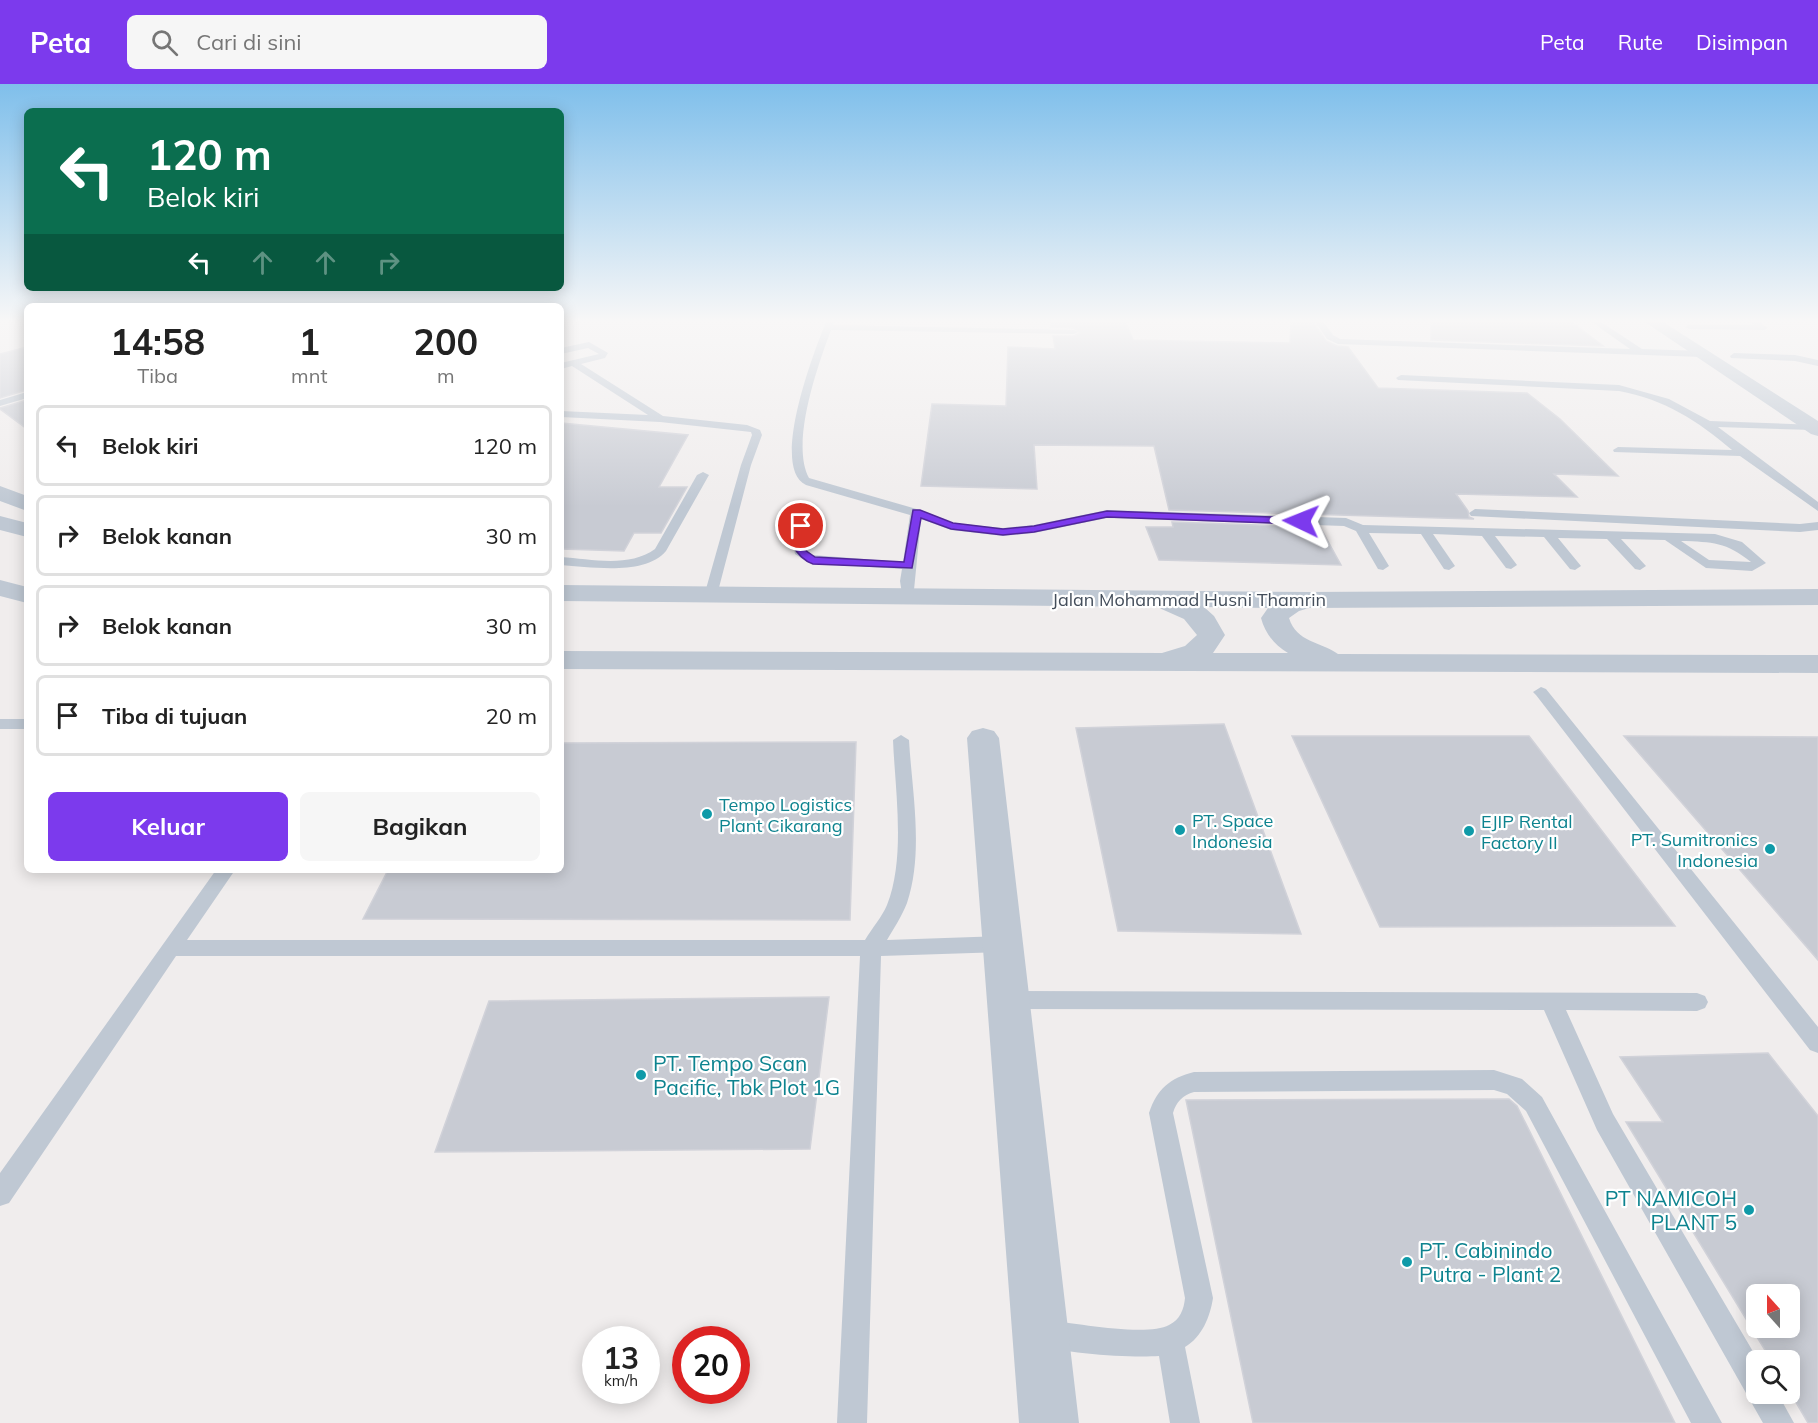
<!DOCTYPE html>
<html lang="id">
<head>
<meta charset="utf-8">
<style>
	:root { --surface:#fff; --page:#f6f6f6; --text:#222; --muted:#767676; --line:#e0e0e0; --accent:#7c3aed }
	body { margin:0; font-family:Mulish,sans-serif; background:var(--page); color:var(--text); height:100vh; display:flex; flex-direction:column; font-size:22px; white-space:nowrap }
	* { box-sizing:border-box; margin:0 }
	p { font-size:20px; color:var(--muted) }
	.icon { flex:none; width:33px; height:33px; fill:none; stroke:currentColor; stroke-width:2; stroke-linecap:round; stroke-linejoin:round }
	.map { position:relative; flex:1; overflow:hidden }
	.drawer { position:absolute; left:24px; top:219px; width:540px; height:570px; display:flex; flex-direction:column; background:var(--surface); border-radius:9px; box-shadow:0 3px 15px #0003 }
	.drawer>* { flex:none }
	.hud { position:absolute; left:24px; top:24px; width:540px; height:183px; border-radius:9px; box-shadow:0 3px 15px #0003; background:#0b6e4f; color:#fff; overflow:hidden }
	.needle { width:39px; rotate:339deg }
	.fabs { position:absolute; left:1746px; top:1200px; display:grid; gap:12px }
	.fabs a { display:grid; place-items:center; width:54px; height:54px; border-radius:9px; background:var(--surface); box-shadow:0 3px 15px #0003; font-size:30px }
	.speed { position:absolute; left:582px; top:1242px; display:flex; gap:12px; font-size:30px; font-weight:700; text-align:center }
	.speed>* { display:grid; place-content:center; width:78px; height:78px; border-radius:50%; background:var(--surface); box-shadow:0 3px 15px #0003; line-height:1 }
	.speed small { font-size:15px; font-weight:400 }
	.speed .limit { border:9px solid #d22; background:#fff; color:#111 }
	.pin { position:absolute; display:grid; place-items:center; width:51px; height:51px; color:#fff; margin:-26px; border:3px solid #fff; border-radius:50%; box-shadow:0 2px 6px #0007 }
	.me { position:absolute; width:66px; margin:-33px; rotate:272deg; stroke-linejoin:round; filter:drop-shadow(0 0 4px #0008) }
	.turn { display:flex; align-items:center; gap:21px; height:126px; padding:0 24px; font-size:27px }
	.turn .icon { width:78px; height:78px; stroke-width:2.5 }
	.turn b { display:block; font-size:42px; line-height:51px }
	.lanes { display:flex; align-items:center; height:57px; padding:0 24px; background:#0003; justify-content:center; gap:30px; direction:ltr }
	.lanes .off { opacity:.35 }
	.eta { display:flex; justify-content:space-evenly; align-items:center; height:102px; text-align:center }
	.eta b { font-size:36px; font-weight:700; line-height:42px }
	.primary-button { display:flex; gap:12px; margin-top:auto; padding:12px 24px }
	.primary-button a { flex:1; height:69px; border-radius:9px; background:var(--accent); color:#fff; font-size:24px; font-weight:700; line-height:69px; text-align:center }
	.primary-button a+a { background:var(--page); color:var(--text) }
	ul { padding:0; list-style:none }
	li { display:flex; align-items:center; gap:18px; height:81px; margin:0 12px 9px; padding:0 12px; border:3px solid var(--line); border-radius:9px }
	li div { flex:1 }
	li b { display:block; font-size:22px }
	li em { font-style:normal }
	header { display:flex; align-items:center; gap:36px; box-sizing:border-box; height:84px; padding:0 30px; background:var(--accent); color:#fff }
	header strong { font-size:28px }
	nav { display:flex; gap:33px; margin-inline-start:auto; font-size:21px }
	.search { width:420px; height:54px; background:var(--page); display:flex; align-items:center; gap:15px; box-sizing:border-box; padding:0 21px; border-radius:9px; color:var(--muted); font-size:22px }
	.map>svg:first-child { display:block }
</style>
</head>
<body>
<header>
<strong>Peta</strong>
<div class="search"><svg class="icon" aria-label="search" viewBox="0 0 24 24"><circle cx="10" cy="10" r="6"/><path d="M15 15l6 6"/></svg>Cari di sini</div>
<nav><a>Peta</a><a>Rute</a><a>Disimpan</a></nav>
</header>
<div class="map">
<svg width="1818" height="1339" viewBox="0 0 1818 1339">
	<rect width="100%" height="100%" fill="#f0eded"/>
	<path fill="#c8cbd3" stroke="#d1d2d9" stroke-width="1.5" fill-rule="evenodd" d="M1050,236H1125L1133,256L1290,259L1291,236H1312L1326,257L1337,262L1348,263L1378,304L1527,309L1560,335L1618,392L1554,390L1577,413L1456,410L1468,427L1469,433L1474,435L1169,426L1154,362L1034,361L1037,405L921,402L932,320L1006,322L1008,263L1055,265L1053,252H1074L1080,249L1074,244L1051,243Z
		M1431,236H1569L1603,262L1431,256Z
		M27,263V306L0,314V270Z
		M27,316V345L0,325V324Z
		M561,339L688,351L659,403H687L661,449H634L624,467L561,465Z
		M1172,438L1320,443L1341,481L1159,476L1146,443H1173Z
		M1224,640L1301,850L1118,847L1076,644Z
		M1292,652H1529L1675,842L1380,843Z
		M1624,652L1818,653V876Z
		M856,658L850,836L363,835L388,786H561V659Z
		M829,913L810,1065L435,1068L489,917Z
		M1768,969L1818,1032V1339H1808L1790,1308V1276H1771L1626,1038H1663L1620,973ZM1756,1210H1790V1244H1756Z
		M1509,1015L1517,1022L1675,1339H1253L1186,1016Z"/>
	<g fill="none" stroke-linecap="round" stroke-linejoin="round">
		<path fill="#bfc8d3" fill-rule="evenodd" d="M827,236H835L833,241L1074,246L1078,248L1074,250L831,246C818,281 790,359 809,394L920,426L953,439L1003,444L1034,441L1107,426L1346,434L1363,441L1715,450L1742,458L1766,479L1752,487L1706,484L1665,456L1621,455L1646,482L1640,486L1635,485L1607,455L1558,454L1581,482L1575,486L1570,485L1544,453L1495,452L1517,481L1511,485L1506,484L1482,452L1433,450L1455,482L1449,486L1444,485L1421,450L1369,449L1389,482L1383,486L1378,485L1356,447L1344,442L1107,434L1034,449L1003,452L951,446L921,435L913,516H903L900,497L902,485L809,479L795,470C792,457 790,433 805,427L811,431L803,454L807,468L812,471L903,478L910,431L806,401C769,384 815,264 827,236ZM1681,457C1713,458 1726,458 1751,478L1709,476Z
			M1314,236H1322L1333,251L1340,255L1630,265L1589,236H1598L1642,265L1702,267L1706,270L1702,273L1338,260L1327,255Z
			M1747,236H1756L1768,244L1764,246L1689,245L1685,243L1689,241H1754Z
			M589,258L608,269L605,274L581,280L663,332L747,341L760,346L762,351L751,381L716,515L711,516L704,512L741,381L752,351L751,348L660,338L561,333V327L648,331L572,282L561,285V279L599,270L588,264L561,270V264Z
			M1734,269L1795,271L1818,276V282L1795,277L1731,274L1730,272Z
			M1401,291L1619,301L1669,315L1710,337L1817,341V345L1813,346L1718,343L1818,418V427L1740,372L1614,368L1613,366L1618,363L1732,366C1698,337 1664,315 1619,307L1398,296L1396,294Z
			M27,308V314L0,322V316Z
			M703,388L709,391L666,467C645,492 591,483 561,481V473C591,475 629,484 655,465L697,391Z
			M1475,425L1800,440L1818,438V446L1800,448L1471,432L1469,429Z
			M1541,603L1546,605L1818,943V969L1810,966L1536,611L1533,608Z
			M0,635H27V645H0Z
			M901,651L909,656C912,708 924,768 907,819C902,832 894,844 887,856L1003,852L1010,854L1013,860L1010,866L1003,868L881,872L867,1339H837L860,872H176L9,1119L0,1122V1089L216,786H235L187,856H865C872,844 882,833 887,821C906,773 895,706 893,656Z
			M1009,907L1697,909L1705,912L1708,918L1705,924L1697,927L1566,926L1613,1030L1758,1276H1756V1310H1778L1794,1339H1763L1597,1046L1544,926L1009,925L1001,922L998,916L1001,910Z
			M1494,986L1522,995L1542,1013L1722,1339H1691L1526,1027L1507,1010L1494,1006L1194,1008C1183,1011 1176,1018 1173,1029L1213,1214C1210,1233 1202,1253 1185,1263L1200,1339H1170L1159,1272C1131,1274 1062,1270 1037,1260L1033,1250L1037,1240L1047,1236C1074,1239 1147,1253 1169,1241C1180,1236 1184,1225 1185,1214L1149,1029C1157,1005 1170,994 1194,988Z"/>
		<path fill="#bfc8d3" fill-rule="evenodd" d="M1642,236H1660L1818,337V352L1811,350Z
			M983,644L994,647L999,654L1079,1339H1019L967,654L972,647Z"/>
		<path fill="#bfc8d3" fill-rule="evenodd" d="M0,402L27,412V427L0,417Z
			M0,432L27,439V453L0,446Z
			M0,496L27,503V519L0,512Z
			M561,501L1309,508L1818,505V521L1309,524L1299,527L1289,534C1297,559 1320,557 1338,570L1818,571V589L561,585V567L1162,569L1185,562L1197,551L1184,535L1157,523L561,517ZM1204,523L1268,524L1261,534C1265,549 1274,561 1288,569H1213L1225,551L1214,532Z"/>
	</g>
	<linearGradient id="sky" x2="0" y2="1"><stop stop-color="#7fbfeb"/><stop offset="0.56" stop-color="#f8f7f7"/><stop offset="1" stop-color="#f8f7f7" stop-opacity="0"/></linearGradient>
	<rect width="1818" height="423" fill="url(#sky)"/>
	<path fill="#7c3aed" stroke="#51269a" stroke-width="1.5" d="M913,426H920L953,439L1003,445L1034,442L1107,427L1301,434L1306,437L1301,440L1107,433L1034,448L1003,451L951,445L921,434L912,484L813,480C797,475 780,449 801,439L806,442L802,454L805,466L815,473L904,478Z"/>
	<g fill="#0f9aa8" stroke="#fff" stroke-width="2">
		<circle cx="707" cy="730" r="6"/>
		<circle cx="1180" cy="746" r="6"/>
		<circle cx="1469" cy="747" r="6"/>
		<circle cx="1770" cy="765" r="6"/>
		<circle cx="641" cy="991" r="6"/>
		<circle cx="1749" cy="1126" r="6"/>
		<circle cx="1407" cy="1178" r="6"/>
	</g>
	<g text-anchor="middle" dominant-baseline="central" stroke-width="4.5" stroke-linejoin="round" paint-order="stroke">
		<g font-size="18" fill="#444e5b" stroke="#fff">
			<text x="1189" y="515">Jalan Mohammad Husni Thamrin</text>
		</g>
		<g font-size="18" fill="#0d838f" stroke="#fff" text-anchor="start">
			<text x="719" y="720">Tempo Logistics<tspan x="719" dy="21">Plant Cikarang</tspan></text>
			<text x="1192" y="736">PT. Space<tspan x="1192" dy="21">Indonesia</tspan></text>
			<text x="1481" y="737">EJIP Rental<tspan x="1481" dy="21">Factory II</tspan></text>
			<text x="1758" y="755" text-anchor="end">PT. Sumitronics<tspan x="1758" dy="21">Indonesia</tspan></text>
		</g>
		<g font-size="21" fill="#0d838f" stroke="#fff" text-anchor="start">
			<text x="653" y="979">PT. Tempo Scan<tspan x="653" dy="24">Pacific, Tbk Plot 1G</tspan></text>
			<text x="1737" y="1114" text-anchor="end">PT NAMICOH<tspan x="1737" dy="24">PLANT 5</tspan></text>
			<text x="1419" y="1166">PT. Cabinindo<tspan x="1419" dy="24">Putra - Plant 2</tspan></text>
		</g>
	</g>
</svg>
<div class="fabs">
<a><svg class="needle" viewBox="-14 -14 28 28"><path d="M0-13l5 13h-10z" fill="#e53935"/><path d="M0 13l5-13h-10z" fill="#767676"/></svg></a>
<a><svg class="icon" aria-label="search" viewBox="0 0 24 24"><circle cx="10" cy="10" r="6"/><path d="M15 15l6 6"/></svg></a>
</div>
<div class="speed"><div>13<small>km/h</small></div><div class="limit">20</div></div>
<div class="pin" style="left:801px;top:442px;background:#d93025"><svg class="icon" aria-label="arrive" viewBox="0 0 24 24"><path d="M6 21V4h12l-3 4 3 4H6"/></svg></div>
<svg class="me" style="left:1301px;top:437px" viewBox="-20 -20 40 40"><path d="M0-17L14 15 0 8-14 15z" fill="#7c3aed" stroke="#fff" stroke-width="4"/></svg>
<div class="hud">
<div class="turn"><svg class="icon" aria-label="left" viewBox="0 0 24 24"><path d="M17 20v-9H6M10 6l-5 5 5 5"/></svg><div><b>120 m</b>Belok kiri</div></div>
<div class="lanes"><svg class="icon" aria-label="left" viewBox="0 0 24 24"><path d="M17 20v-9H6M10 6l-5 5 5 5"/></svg><svg class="icon off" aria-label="ahead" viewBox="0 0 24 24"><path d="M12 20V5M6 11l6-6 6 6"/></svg><svg class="icon off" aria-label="ahead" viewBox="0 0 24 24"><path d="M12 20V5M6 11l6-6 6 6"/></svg><svg class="icon off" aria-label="right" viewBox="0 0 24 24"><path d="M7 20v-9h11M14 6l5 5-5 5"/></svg></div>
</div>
<section class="drawer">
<div class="eta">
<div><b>14:58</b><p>Tiba</p></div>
<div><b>1</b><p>mnt</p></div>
<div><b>200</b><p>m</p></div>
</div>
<ul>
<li><svg class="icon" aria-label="left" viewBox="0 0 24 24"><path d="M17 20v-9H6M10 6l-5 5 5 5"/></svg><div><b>Belok kiri</b></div><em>120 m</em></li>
<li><svg class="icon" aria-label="right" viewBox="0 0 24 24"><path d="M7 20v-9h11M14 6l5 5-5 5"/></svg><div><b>Belok kanan</b></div><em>30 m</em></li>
<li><svg class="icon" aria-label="right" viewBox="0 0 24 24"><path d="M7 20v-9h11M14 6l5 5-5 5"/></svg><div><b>Belok kanan</b></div><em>30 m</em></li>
<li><svg class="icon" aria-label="arrive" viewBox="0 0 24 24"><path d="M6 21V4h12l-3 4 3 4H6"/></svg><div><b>Tiba di tujuan</b></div><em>20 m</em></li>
</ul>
<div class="primary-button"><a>Keluar</a><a>Bagikan</a></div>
</section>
</div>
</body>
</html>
